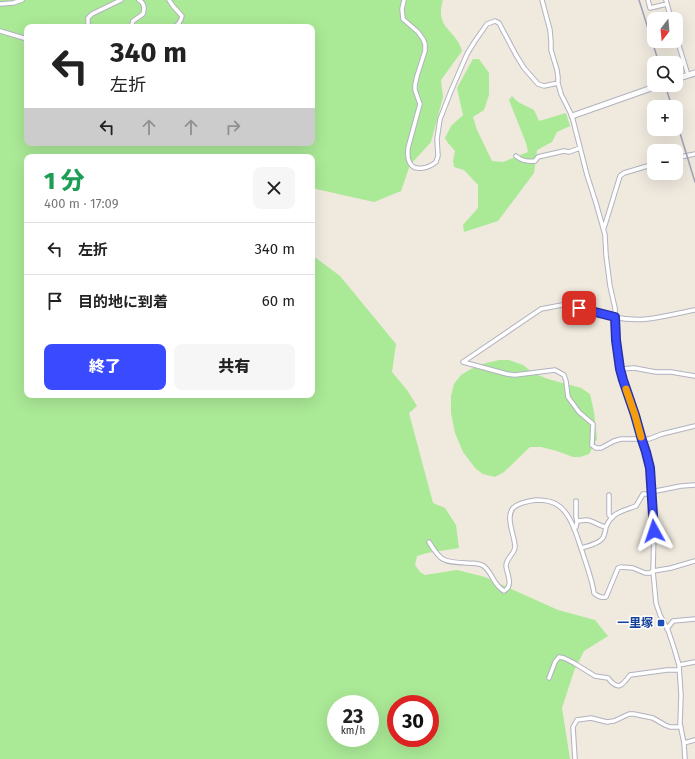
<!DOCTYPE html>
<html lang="ja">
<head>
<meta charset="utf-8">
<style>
	:root { --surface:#fff; --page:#f6f6f6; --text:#222; --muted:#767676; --line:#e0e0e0; --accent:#3a4bff }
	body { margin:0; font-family:"Fira Sans","Noto Sans JP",sans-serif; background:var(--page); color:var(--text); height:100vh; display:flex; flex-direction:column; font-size:15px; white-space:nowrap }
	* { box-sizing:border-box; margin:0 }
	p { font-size:13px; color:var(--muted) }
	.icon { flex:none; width:22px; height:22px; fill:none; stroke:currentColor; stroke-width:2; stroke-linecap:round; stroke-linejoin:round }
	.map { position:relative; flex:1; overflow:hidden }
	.details { position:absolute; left:24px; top:154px; width:291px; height:244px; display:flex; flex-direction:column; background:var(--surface); border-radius:8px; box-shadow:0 4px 16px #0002 }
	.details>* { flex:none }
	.hud { position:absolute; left:24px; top:24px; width:291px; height:122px; border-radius:8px; box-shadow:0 4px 16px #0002; background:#fff; color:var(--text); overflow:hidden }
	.needle { width:26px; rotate:196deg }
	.tools { position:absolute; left:647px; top:12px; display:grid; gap:8px }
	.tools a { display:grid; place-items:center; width:36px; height:36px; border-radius:8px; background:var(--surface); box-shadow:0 4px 16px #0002; font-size:20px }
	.speed { position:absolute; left:327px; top:695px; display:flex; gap:8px; font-size:20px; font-weight:700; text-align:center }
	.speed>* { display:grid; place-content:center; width:52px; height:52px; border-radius:50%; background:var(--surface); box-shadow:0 4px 16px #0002; line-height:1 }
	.speed small { font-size:10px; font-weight:400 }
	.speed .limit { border:6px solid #d22; background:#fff; color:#111 }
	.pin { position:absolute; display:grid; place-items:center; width:34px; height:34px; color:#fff; margin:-17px; border-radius:8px; box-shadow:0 2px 6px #0006 }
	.me { position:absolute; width:44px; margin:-22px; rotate:355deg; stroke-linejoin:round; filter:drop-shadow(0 0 3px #0008) }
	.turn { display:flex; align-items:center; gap:14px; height:84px; padding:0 20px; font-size:18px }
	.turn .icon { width:52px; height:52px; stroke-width:2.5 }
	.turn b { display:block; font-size:28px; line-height:34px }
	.lanes { display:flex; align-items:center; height:38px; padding:0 20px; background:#0003; justify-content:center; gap:20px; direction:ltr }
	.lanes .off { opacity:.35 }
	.round { display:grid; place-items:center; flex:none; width:42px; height:42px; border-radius:8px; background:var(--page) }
	.overview { display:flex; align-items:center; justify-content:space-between; height:68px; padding:0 20px }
	h1 { font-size:24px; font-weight:800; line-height:30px; color:#1e9e55 }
	.action { display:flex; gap:8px; margin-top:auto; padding:8px 20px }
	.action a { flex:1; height:46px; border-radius:8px; background:var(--accent); color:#fff; font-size:16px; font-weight:800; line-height:46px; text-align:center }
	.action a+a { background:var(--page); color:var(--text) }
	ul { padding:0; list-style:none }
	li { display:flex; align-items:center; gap:12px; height:52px; padding:0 20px; border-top:1px solid var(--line) }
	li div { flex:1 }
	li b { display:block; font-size:15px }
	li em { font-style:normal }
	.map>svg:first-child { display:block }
</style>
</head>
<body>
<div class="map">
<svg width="695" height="759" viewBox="0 0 695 759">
	<rect width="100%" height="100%" fill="#efe9de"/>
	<path fill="#aae996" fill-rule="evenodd" d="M0,0H443C434,29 457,30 462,51L441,80L443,97L431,142L410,165L401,191L374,202L316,189L312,188V157H27V395H312V255L340,276L396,344L392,372L407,390L417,406L409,413L433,503L445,508L456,525L459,548L427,553L417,556L415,565L420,572L425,575L457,570L485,577L558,610L595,620L608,636L584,651L574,671L562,708L570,759H0ZM27,27H312V143H27ZM336,704H370V738H336ZM396,704H430V738H396Z
		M473,59H479L489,73V95L484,110L473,117L477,130L492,161L503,162L528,152L526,143L509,100L512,96L518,102L534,110L539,121L566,113L570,126L557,132L552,142L537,150L534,173L498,221L464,232L463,225L478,208V185L464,170L454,167L453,161L455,151L448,143L445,138L451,126L463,115L457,88Z
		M499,360H509L523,365L533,373L548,379L581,388L590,394L594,412L597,439L589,454L580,457H573L557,451L541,447H530L504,472L495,477L483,474L476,469L463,452L455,433L451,413V396L454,384L461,375L478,365Z"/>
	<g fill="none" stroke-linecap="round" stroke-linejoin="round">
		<defs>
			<path id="street" d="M169,0L173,6L182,16C181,21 178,25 174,27
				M404,0L402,9L403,19L418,32L423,39L425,44V51L417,76L415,85V90L420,104L408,148C408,152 407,157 409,161C413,173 429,168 436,162L438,156L437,139L440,119L451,91L467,54L475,41L487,24L495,21L499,23L516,55L524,68L538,84L544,86L558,83
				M542,0L550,30L551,42V50L557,70L558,77V83L561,94L572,116L587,175L596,203L605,235L606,255L610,286L615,308L616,340L620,369L623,380L635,415L642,440L646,451L650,468L654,531L653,571L656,603L660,615L668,630L674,648L679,665L681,695L680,724L684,743L685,759
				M648,0L650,8L667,4
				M666,0L671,19
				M0,4L13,3L22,0
				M88,27V18L92,14L121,0
				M131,27L133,21L143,14C145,8 144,3 139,0
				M0,31L27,39
				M676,36L688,75
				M516,156C522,161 527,162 535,161L538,157L542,156L564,151L569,152L580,148
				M676,158L695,154
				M604,228L620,176L624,173L654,164
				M463,362L507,374L515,375L555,370L564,375L566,381L568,397L579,412L593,424L592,445L596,448H601L614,441L621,439H649L662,434L695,426
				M463,362L541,309L562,305H568C593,312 620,322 647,319C663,317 679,313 695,310
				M620,369L634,368L656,372H671L695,376
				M651,492L681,486L695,485
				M609,495V515L612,518
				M576,501V517L577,521
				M574,529L576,527L577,521C580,521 584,520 587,520C594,521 599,526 606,527
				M429,542C441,562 444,562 467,563C472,563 477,563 482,565C492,570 492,584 504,591C514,586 507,574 506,566C506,558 514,555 515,547C515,536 505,518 513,508C518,503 529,501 536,500C543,500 553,501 559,506C572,515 578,540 583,554C587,567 592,579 594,593C598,597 601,598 606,597L618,568L621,567L633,568L645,573H650L653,571L671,568L695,561
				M581,548C588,546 598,544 602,539C605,536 605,531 606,527C612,512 623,511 636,506L643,494H651
				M667,629L673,621L695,619
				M679,665L695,662
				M549,678L555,662L559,657L564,658L574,663L595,676L608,678C618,691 622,686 630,675L667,670H679
				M684,743L695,740
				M575,759L573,727L577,720L591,718L607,722L614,721L629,714H634L653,718L665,725L670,727H681"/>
			<path id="secondary" d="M676,79L695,73
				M572,116L660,85"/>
		</defs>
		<use href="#street" stroke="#b2b2c1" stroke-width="5.5"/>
		<use href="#secondary" stroke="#b2b2c1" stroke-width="7"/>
		<use href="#street" stroke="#fff" stroke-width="3.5"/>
		<use href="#secondary" stroke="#fff" stroke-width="5"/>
		<path stroke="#a0a1b8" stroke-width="1.5" d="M639,0L659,63
			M665,85L672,107
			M676,120L695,182"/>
	</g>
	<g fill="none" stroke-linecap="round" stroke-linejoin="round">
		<defs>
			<path id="route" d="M579,308L615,317L616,340L620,369L623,380L635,415L642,440L646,452L650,468L654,531"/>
		</defs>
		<use href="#route" stroke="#2631a6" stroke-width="10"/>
		<use href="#route" stroke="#3a4bff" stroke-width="7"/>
		<path stroke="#f59e0b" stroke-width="7" d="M626,389L635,415L641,437"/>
	</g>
	<rect fill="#1a4fb4" stroke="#fff" stroke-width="1.5" x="657" y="619" width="8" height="8" rx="2"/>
	<g text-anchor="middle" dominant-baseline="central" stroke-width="3" stroke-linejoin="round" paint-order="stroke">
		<g font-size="12" font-weight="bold" fill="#164399" stroke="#fff" text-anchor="end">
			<text x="653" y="623">一里塚</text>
		</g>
	</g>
</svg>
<div class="tools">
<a><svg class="needle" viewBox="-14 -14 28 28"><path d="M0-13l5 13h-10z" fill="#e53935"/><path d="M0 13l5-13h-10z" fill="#767676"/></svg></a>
<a><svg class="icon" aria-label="search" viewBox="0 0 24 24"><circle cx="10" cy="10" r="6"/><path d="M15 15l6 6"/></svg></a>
<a>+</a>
<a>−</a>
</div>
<div class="speed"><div>23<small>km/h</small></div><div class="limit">30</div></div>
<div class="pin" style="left:579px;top:308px;background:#d93025"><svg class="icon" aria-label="arrive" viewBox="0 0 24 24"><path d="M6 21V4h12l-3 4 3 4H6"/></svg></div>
<svg class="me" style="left:654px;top:531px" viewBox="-20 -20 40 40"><path d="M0-17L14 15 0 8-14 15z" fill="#3a4bff" stroke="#fff" stroke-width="4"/></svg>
<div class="hud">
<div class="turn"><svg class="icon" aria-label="left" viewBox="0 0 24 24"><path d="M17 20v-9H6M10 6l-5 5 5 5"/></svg><div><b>340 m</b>左折</div></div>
<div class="lanes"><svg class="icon" aria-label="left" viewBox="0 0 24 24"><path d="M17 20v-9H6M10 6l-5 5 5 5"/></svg><svg class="icon off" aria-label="ahead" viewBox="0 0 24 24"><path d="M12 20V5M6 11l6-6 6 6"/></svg><svg class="icon off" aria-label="ahead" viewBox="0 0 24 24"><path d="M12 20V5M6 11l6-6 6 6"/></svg><svg class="icon off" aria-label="right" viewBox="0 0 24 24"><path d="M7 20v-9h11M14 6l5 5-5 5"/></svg></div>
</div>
<section class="details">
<div class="overview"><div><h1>1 分</h1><p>400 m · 17:09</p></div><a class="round"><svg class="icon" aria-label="close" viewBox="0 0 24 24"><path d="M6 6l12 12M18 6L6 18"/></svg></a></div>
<ul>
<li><svg class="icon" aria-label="left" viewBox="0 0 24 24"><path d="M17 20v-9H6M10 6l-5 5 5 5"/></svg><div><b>左折</b></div><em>340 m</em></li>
<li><svg class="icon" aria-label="arrive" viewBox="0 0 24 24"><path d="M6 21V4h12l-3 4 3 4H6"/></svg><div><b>目的地に到着</b></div><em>60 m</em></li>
</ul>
<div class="action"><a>終了</a><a>共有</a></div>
</section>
</div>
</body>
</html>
